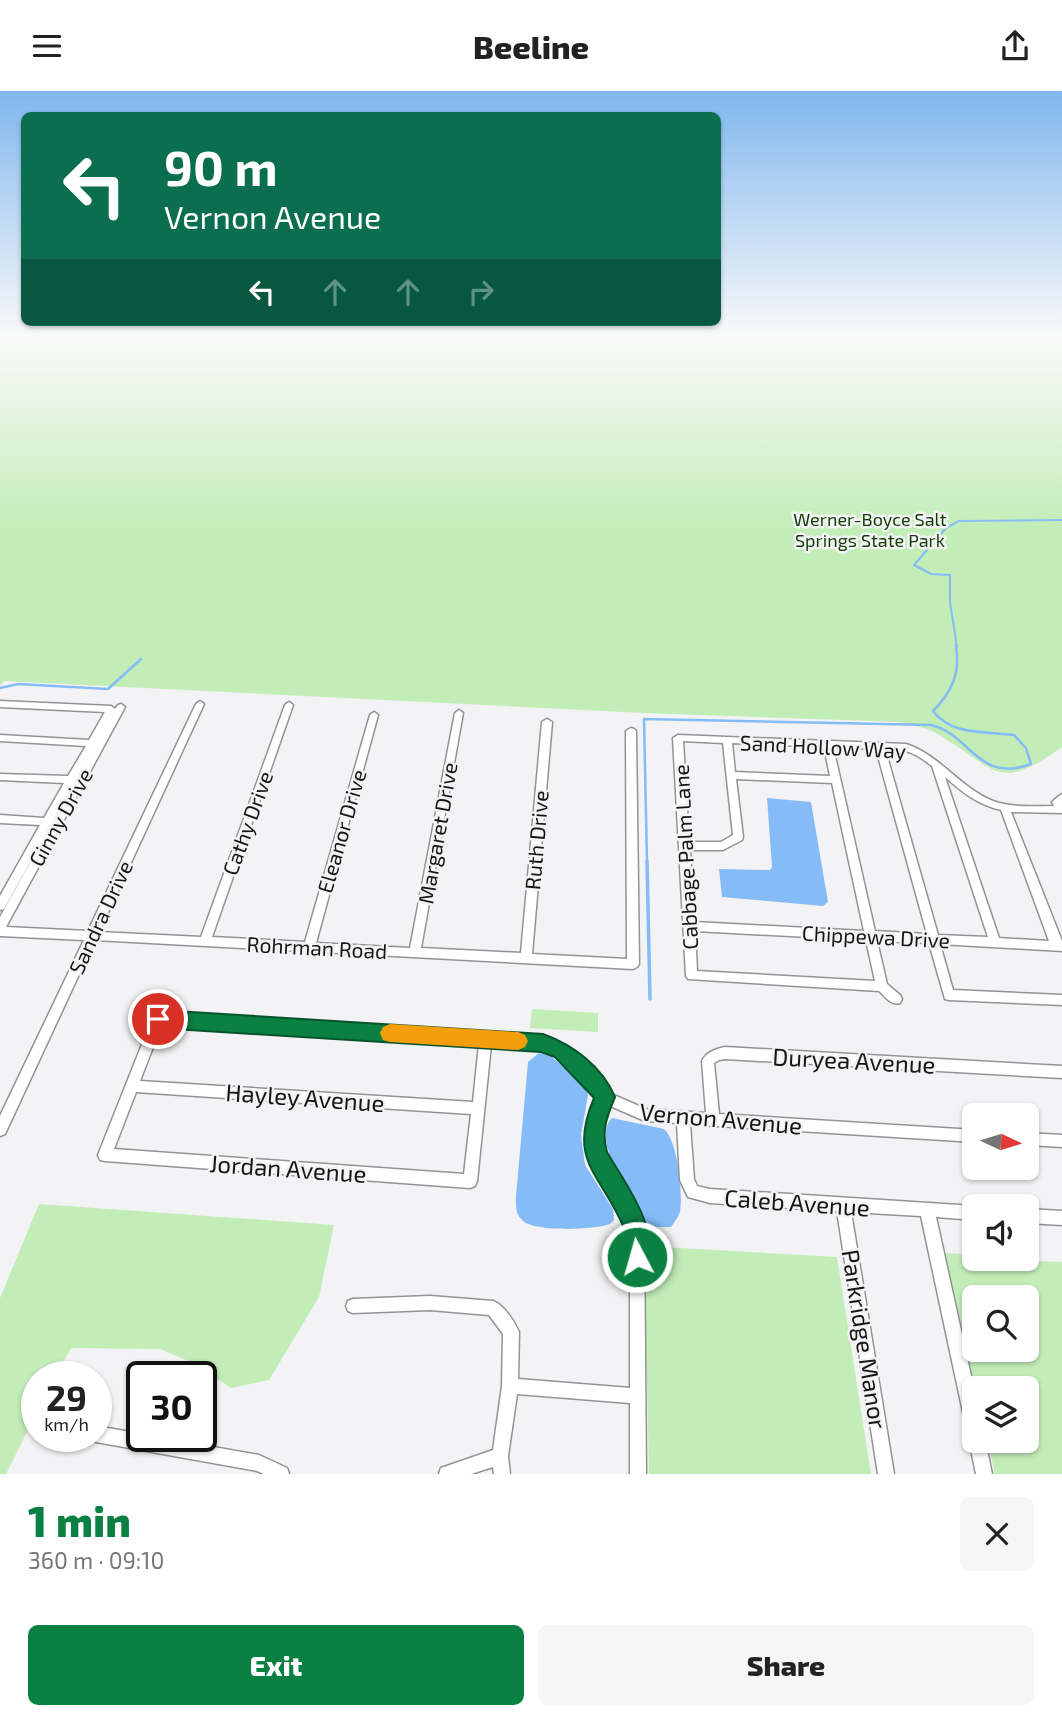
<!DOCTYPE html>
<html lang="en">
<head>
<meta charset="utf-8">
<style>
	:root { --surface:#fff; --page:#f6f6f6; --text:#222; --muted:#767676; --accent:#0b8043 }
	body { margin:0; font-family:"Exo 2",sans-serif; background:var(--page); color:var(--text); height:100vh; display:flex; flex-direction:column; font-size:26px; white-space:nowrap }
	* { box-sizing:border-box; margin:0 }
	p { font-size:23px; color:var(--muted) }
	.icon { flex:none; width:38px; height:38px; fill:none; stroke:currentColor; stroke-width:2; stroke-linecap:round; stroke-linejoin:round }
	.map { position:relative; height:1383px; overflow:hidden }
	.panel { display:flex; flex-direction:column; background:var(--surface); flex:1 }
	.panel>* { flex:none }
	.top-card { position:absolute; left:21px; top:21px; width:700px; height:214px; border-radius:10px; box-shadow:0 2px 5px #0004; background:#0b6e4f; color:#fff; overflow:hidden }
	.needle { width:46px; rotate:94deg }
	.fabs { position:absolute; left:962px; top:1012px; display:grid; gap:14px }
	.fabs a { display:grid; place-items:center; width:77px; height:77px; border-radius:10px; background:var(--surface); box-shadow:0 2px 5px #0004; font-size:35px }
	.speed { position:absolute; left:21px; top:1270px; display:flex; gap:14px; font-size:35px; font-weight:700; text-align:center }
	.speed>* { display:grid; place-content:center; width:91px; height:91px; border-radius:50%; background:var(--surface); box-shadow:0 2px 5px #0004; line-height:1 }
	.speed small { font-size:18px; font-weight:400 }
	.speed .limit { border:4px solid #111; border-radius:10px; background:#fff; color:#111 }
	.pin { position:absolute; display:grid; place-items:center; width:60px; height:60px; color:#fff; margin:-30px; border:4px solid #fff; border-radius:50%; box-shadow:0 2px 7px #0007 }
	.me { position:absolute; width:77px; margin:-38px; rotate:354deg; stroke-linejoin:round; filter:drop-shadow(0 0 5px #0008) }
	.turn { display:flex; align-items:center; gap:24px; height:147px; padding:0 28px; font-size:32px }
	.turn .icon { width:91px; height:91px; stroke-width:2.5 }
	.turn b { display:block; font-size:49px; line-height:60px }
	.lanes { display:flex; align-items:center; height:66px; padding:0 28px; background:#0003; justify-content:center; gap:35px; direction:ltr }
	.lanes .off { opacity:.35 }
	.round { display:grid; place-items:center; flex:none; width:74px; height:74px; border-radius:10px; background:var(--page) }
	.summary { display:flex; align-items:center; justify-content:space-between; height:119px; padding:0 28px }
	h1 { font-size:42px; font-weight:800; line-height:52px; color:var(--accent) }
	.action { display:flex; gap:14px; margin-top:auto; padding:14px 28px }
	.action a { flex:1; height:80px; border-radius:10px; background:var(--accent); color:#fff; font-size:28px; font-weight:800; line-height:80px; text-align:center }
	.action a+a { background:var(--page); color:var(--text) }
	header { display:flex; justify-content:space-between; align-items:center; height:91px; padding:0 28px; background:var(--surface); font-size:32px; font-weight:800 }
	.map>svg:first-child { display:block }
</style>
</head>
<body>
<header><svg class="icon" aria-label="menu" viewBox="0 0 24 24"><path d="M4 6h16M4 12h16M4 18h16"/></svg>Beeline<svg class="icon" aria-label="share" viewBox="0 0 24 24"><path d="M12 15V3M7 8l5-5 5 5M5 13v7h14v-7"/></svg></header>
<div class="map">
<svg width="1062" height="1383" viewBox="0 0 1062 1383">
	<rect width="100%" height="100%" fill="#f3f3f5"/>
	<path fill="#c2edb7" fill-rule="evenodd" d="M0,246H1062V656C998,702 997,679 941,645C929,637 912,634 899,631L643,622L4,590L0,595Z
		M532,918L598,922V941L530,937Z
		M39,1113L334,1134L319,1206L269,1289L231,1297L193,1272L160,1258L71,1257L55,1286H37V1321L6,1383H0V1207Z
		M644,1155L837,1166L871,1383H649Z
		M945,1162L975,1164V1167L1062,1171V1383H995L987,1349H1027V1297H975ZM975,1206H1027V1258H975Z"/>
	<path fill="#85bbf7" d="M767,707L811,711L828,811L823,815L722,806L719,778L770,779L772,776Z
		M539,962L551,965L583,993L588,1004L581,1044L585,1074L613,1118L614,1129L610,1133C595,1139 535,1141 523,1130C515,1123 516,1115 516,1105L528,971Z
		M612,1027L664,1038C678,1050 683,1103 680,1121C678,1127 674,1131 671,1136H648C636,1114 589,1049 612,1027Z"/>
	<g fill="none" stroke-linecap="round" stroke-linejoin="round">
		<path stroke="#85bbf7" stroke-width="2" d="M957,556L950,511V484L931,483L914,474L946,437L959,430L1062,429"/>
		<path stroke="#85bbf7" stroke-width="2.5" d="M0,597L18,593L108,598L141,568
			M647,771L644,628L931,634C971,643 977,693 1031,673L1026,657L1014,644C985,640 952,645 933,620C953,600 960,582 956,554"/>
		<path stroke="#85bbf7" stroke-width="3.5" d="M647,770L650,908"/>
		<defs>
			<path id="street" d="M0,610L111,615L115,618L118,614L121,613L125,616L6,836L88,840L196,613L200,610L204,613L99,841L201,846L285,614L289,611L293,614L212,846L305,851L370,624L374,621L378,624L316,852L410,857L455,622L459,619L463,622L421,857L521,862L542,631L547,628L552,631L532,863L627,868L626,640L631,637L634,638L636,640L639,873L637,876L633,878L95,849L5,1043L0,1045V1025L84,849L0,845V826L96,653L4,818L0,819V805L40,734L0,732V724L44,727L64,692L0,689V683L68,685L86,655L0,650V644L89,649L105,621L0,616Z
				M678,644L906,653C940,664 960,697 993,710C1012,717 1034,715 1054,715L1052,711L1059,705L1062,703V722L1011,721L1062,850V860L940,853L953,899L1062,904V914L949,909L945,908L929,852L877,850L887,893L900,904L902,908L900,912C891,915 885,905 879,900L688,888L686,885L673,647ZM683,650L723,652L733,744L721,751H689ZM732,652L824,656L830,685L735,681ZM833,656L876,658L927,843L875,840ZM885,658C908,659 914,661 932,675L988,846L938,844ZM945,686C962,701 978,714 1001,719L1049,850L999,847ZM736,688L832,692L864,840L694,831L690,759H723L742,749L743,746ZM695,840L866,849L875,890L697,880Z
				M158,923L543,947L566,956L600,987L609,1002L646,1018L706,1022L702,970C706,961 716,958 725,956L1062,975V987L725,968L719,969L714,972L719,1023L975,1039V1051L717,1035L713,1036L708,1034L690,1033L694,1088L697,1095L710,1098L975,1115V1129L936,1126L975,1303V1349H985L992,1383H976L969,1349L970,1346L967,1340L921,1125L851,1121L894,1383H878L837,1120L710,1112L688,1106L680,1089L677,1032L645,1030L608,1014C600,1032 597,1042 603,1062L644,1139L646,1383H630V1312L517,1303L508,1365L510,1383H494L493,1376L471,1383H439L441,1377L493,1359L502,1295L503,1243L489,1224L430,1219L353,1222L348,1220L346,1215L348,1210L353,1208L430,1205L493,1210C504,1214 514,1230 519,1241L518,1288L630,1297V1140L592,1069L585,1048L588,1032L598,1007C588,989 561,961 541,957C525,954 507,955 491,954L477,1090L475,1095L470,1097L105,1070L100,1069L98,1064L152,928L154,924ZM162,933L479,953L473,1011L140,990ZM136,1001L471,1023L464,1083L114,1058Z
				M1027,1042L1062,1044V1056L1027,1054Z
				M1027,1118L1062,1120V1134L1027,1132Z
				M96,1335L142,1343V1346H157L259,1364L287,1377L289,1383H264L257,1380L96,1351L90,1349L89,1346H96Z"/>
		</defs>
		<use href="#street" stroke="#929394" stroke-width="3"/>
		<use href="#street" fill="#fff" fill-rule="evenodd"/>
	</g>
	<linearGradient id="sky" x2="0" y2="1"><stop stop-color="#80b7ee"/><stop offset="0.56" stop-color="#fafafa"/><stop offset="1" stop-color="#fafafa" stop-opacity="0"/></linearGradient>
	<rect width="1062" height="440" fill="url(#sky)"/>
	<path fill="#0b8043" stroke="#07532c" stroke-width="2" d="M158,919L543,943C573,954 602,975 615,1006C607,1025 601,1040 607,1061C625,1093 661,1137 645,1175L637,1178L629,1175C624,1163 628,1149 624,1137C601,1082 567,1071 594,1007L555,966L541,961L158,937L151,934L148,928L151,922Z"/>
	<path fill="#f59e0b" d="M390,933L518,941L525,944L528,950L525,956L518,959L390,951L383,949L380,942L383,936Z"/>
	<g text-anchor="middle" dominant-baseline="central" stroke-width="5" stroke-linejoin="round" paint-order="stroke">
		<g font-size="18" fill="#133d04" stroke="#f3f3f5">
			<text x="870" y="428">Werner-Boyce Salt<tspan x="870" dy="21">Springs State Park</tspan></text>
		</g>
		<g font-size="21" fill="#161617" stroke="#f3f3f5">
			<text transform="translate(823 655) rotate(3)">Sand Hollow Way</text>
			<text transform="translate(60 726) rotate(-61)">Ginny Drive</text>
			<text transform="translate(247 732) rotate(-70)">Cathy Drive</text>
			<text transform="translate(341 740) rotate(-74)">Eleanor Drive</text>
			<text transform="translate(437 742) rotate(-80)">Margaret Drive</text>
			<text transform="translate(536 749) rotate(-85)">Ruth Drive</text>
			<text transform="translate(685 766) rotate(-93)">Cabbage Palm Lane</text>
			<text transform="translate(100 826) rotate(-65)">Sandra Drive</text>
			<text transform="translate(876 845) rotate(3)">Chippewa Drive</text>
			<text transform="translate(317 856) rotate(3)">Rohrman Road</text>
		</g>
		<g font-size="24" fill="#161617" stroke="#f3f3f5">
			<text transform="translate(854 969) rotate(3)">Duryea Avenue</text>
			<text transform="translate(305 1006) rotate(4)">Hayley Avenue</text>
			<text transform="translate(721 1027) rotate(5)">Vernon Avenue</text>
			<text transform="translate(288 1077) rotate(4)">Jordan Avenue</text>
			<text transform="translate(797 1111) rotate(4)">Caleb Avenue</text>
			<text transform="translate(865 1248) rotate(81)">Parkridge Manor</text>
		</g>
	</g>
</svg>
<div class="fabs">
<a><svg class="needle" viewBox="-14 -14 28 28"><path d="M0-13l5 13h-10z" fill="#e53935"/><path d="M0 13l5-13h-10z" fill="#767676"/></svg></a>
<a><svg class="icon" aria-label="sound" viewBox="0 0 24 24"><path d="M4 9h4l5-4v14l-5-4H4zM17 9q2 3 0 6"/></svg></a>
<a><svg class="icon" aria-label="search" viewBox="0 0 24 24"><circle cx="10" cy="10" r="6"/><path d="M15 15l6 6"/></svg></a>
<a><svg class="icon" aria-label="layers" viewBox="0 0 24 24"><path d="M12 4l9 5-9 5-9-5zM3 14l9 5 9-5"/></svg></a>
</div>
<div class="speed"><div>29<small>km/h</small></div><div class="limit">30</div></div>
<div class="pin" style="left:158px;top:928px;background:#d93025"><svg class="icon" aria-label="arrive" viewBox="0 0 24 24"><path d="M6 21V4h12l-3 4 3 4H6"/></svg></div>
<svg class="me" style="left:637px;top:1166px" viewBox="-20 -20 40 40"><circle r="17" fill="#0b8043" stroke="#fff" stroke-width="3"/><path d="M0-11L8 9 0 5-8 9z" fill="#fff"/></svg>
<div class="top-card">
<div class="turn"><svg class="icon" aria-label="left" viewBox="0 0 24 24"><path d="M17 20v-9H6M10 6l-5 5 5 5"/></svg><div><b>90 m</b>Vernon Avenue</div></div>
<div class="lanes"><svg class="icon" aria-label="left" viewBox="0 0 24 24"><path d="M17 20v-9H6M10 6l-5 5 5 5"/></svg><svg class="icon off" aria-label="ahead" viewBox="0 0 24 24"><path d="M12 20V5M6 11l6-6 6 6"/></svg><svg class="icon off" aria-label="ahead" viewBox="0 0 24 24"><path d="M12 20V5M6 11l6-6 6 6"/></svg><svg class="icon off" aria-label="right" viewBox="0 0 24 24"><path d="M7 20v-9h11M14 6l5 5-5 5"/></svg></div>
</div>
</div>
<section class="panel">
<div class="summary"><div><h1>1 min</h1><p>360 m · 09:10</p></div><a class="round"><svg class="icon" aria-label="close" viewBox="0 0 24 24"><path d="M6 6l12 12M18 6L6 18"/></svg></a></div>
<div class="action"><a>Exit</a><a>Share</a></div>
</section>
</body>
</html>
